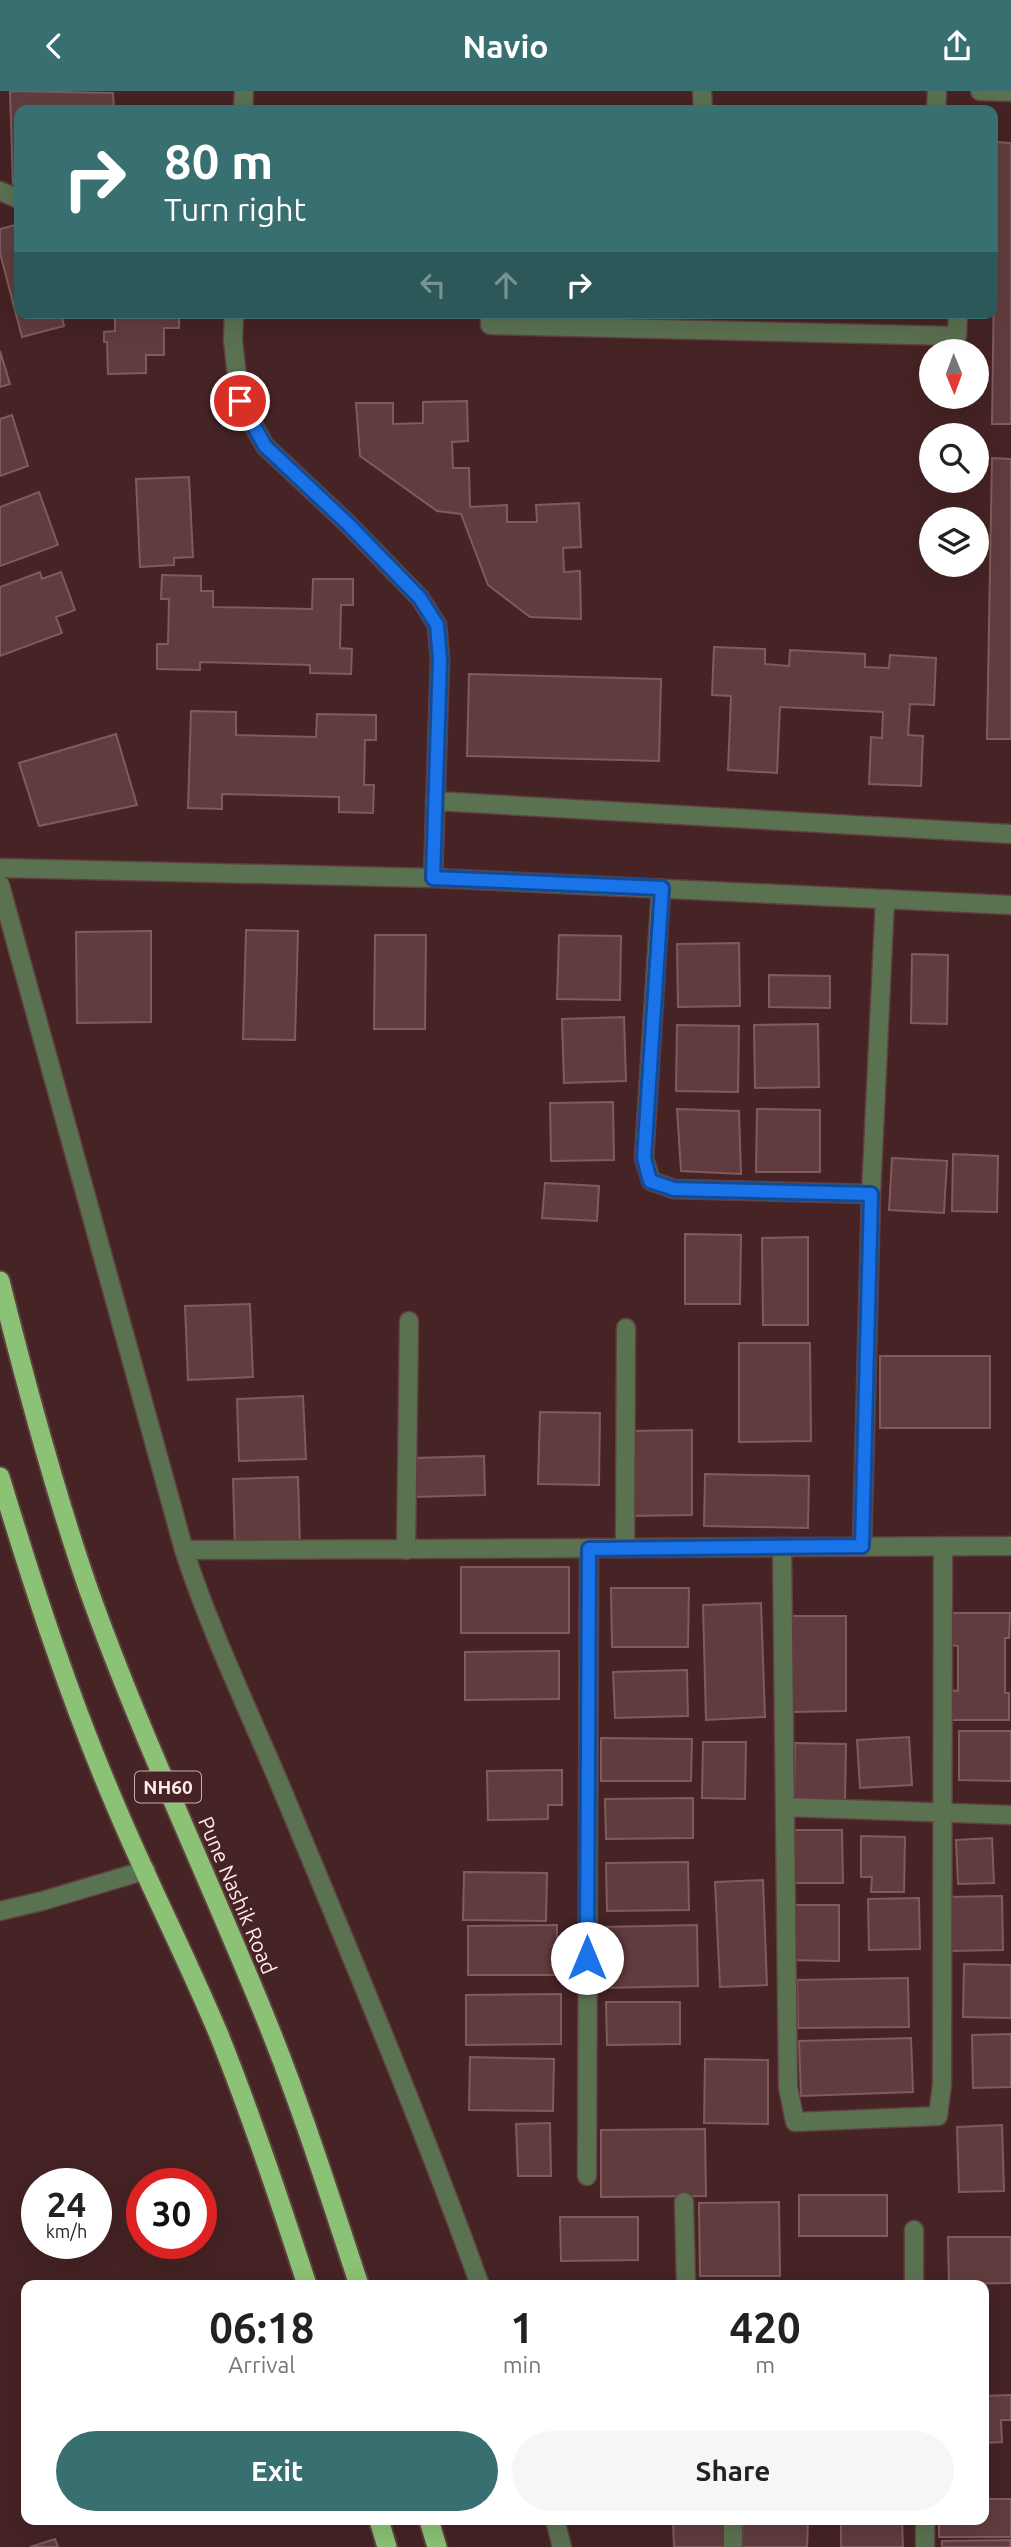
<!DOCTYPE html>
<html lang="en">
<head>
<meta charset="utf-8">
<style>
	:root { --surface:#fff; --page:#f6f6f6; --text:#222; --muted:#767676; --accent:#386f70 }
	body { margin:0; font-family:Ubuntu,sans-serif; background:var(--page); color:var(--text); height:100vh; display:flex; flex-direction:column; font-size:26px; white-space:nowrap }
	* { box-sizing:border-box; margin:0 }
	p { font-size:23px; color:var(--muted) }
	.icon { flex:none; width:38px; height:38px; fill:none; stroke:currentColor; stroke-width:2; stroke-linecap:round; stroke-linejoin:round }
	.map { position:relative; flex:1; overflow:hidden }
	.drawer { position:absolute; left:21px; top:2189px; width:968px; height:245px; display:flex; flex-direction:column; background:var(--surface); border-radius:14px; box-shadow:0 7px 28px #0002 }
	.drawer>* { flex:none }
	.top-card { position:absolute; left:14px; top:14px; width:984px; height:214px; border-radius:14px; box-shadow:0 7px 28px #0002; background:#386f70; color:#fff; overflow:hidden }
	.needle { width:46px; rotate:179deg }
	.controls { position:absolute; left:919px; top:248px; display:grid; gap:14px }
	.controls a { display:grid; place-items:center; width:70px; height:70px; border-radius:50%; background:var(--surface); box-shadow:0 7px 28px #0002; font-size:35px }
	.speed { position:absolute; left:21px; top:2077px; display:flex; gap:14px; font-size:35px; font-weight:700; text-align:center }
	.speed>* { display:grid; place-content:center; width:91px; height:91px; border-radius:50%; background:var(--surface); box-shadow:0 7px 28px #0002; line-height:1 }
	.speed small { font-size:18px; font-weight:400 }
	.speed .limit { border:10px solid #d22; background:#fff; color:#111 }
	.pin { position:absolute; display:grid; place-items:center; width:60px; height:60px; color:#fff; margin:-30px; border:4px solid #fff; border-radius:50%; box-shadow:0 2px 7px #0007 }
	.me { position:absolute; width:77px; margin:-38px; rotate:0deg; stroke-linejoin:round; filter:drop-shadow(0 0 5px #0008) }
	.turn { display:flex; align-items:center; gap:24px; height:147px; padding:0 35px; font-size:32px }
	.turn .icon { width:91px; height:91px; stroke-width:2.5 }
	.turn b { display:block; font-size:49px; line-height:60px }
	.lanes { display:flex; align-items:center; height:66px; padding:0 35px; background:#0003; justify-content:center; gap:35px; direction:ltr }
	.lanes .off { opacity:.35 }
	.eta { display:flex; justify-content:space-evenly; align-items:center; height:119px; text-align:center }
	.eta b { font-size:42px; font-weight:600; line-height:49px }
	.primary-button { display:flex; gap:14px; margin-top:auto; padding:14px 35px }
	.primary-button a { flex:1; height:80px; border-radius:42px; background:var(--accent); color:#fff; font-size:28px; font-weight:600; line-height:80px; text-align:center }
	.primary-button a+a { background:var(--page); color:var(--text) }
	header { display:flex; justify-content:space-between; align-items:center; height:91px; padding:0 35px; background:var(--accent); color:#fff; font-size:32px; font-weight:600 }
	.map>svg:first-child { display:block }
</style>
</head>
<body>
<header><svg class="icon" aria-label="back" viewBox="0 0 24 24"><path d="M15 5l-7 7 7 7"/></svg>Navio<svg class="icon" aria-label="share" viewBox="0 0 24 24"><path d="M12 15V3M7 8l5-5 5 5M5 13v7h14v-7"/></svg></header>
<div class="map">
<svg width="1011" height="2456" viewBox="0 0 1011 2456">
	<rect width="100%" height="100%" fill="#462325"/>
	<path fill="#613c3e" stroke="#825a5b" stroke-width="2" d="M10,0L113,2L114,19H19V96H13Z
		M996,51L1011,52V333H992Z
		M19,133V222H61L64,235L22,246L0,162V138Z
		M104,222H200V224H179V237H164V264H146V282L108,283L107,251H104V241L115,240V224H104Z
		M0,260L10,293L0,296Z
		M467,310L468,350L452,351L453,377H469L470,416L507,414V431H537L536,414L579,412L581,456L563,457L564,481L580,480L581,528L530,526L488,494L461,423L437,420L360,365L356,312H393V333L423,332V311Z
		M12,324L28,375L0,385V328Z
		M992,367L1011,368V648H987Z
		M189,386L193,466L174,467V474L140,476L136,388Z
		M39,401L58,454L0,475V416Z
		M40,481L42,488L61,481L75,519L56,526L62,542L0,565V496Z
		M162,484L201,485V500H213V516L312,518L313,488H353V514H341L340,557L352,558L351,583L310,582V574L200,571V579L157,578V553H168L169,508H161Z
		M714,556L765,558V573L789,575L790,559L865,563V576L889,577L890,564L936,567L934,614L910,613L908,644L923,645L921,695L869,693L871,646L882,647L883,621L780,616L777,682L728,679L731,605L712,604Z
		M469,583L661,588L659,670L467,665Z
		M191,620L236,621V644L316,646L317,623L376,624V649H365L364,694H374L373,722L339,721V706L222,703V718L188,717Z
		M116,643L137,714L39,735L19,672Z
		M246,839L298,840L295,949L243,948Z
		M151,840V931L77,932L76,841Z
		M375,844H426L425,938H374Z
		M559,844L621,845L620,909L557,908Z
		M739,852L740,915L678,916L677,853Z
		M912,863L948,864L947,933L911,932Z
		M769,884L830,885V917L769,916Z
		M624,926L626,990L564,992L562,928Z
		M818,933L819,996L755,997L754,934Z
		M677,934L739,935L738,1001L676,1000Z
		M613,1011L614,1069L551,1070L550,1012Z
		M677,1018L739,1020L741,1083L681,1080Z
		M757,1018L820,1019V1081H756Z
		M953,1063L998,1065L997,1121L952,1120Z
		M892,1067L947,1070L944,1122L889,1119Z
		M545,1092L599,1095L597,1130L542,1127Z
		M685,1143L741,1144L740,1213H685Z
		M808,1146V1234H763L762,1147Z
		M250,1213L253,1286L188,1289L185,1215Z
		M739,1252H810L811,1350L739,1351Z
		M880,1265H990V1337H880Z
		M303,1305L306,1368L239,1370L237,1308Z
		M540,1321L600,1322L599,1394L538,1393Z
		M692,1339V1424L628,1425L627,1340Z
		M484,1365L485,1404L414,1406L413,1367Z
		M705,1383L809,1385L808,1437L704,1435Z
		M298,1386L300,1454L235,1456L233,1388Z
		M461,1476H569V1542H461Z
		M611,1497H689L688,1556H612Z
		M761,1512L765,1626L706,1629L703,1514Z
		M951,1522H1010L1009,1547H1005V1602H1009V1629H950V1599L958,1600V1555L951,1554Z
		M792,1525H846V1620L791,1621Z
		M559,1560V1608L465,1609V1561Z
		M687,1579L688,1625L615,1627L613,1581Z
		M959,1640H1011V1690L959,1689Z
		M909,1646L912,1694L860,1697L857,1649Z
		M601,1647L692,1648L691,1690H601Z
		M703,1651H746L745,1708L702,1707Z
		M795,1652L846,1653L845,1712L794,1711Z
		M562,1679V1714H548V1728L488,1729L487,1680Z
		M693,1707V1747L606,1748L605,1708Z
		M794,1739H842L843,1792H794Z
		M861,1745L905,1746L904,1801H871L872,1786H861Z
		M992,1747L994,1792L958,1793L956,1749Z
		M688,1771L689,1819L607,1820L606,1772Z
		M464,1781L547,1782L546,1830L463,1829Z
		M763,1789L767,1894L720,1896L715,1791Z
		M1002,1805L1003,1859L950,1860L948,1806Z
		M919,1807L920,1858L869,1859L868,1808Z
		M787,1814H839V1870L787,1869Z
		M557,1834V1884H468V1835Z
		M697,1834L698,1895L601,1897L600,1836Z
		M964,1873L1011,1874V1927L963,1926Z
		M908,1887L909,1936L798,1937L797,1889Z
		M561,1903V1953L466,1954V1904Z
		M606,1911H680V1953L607,1954Z
		M1011,1943V1996L973,1997L972,1944Z
		M911,1947L913,2001L801,2005L799,1950Z
		M470,1966L554,1968L553,2020L469,2019Z
		M705,1968L768,1969V2033L704,2032Z
		M550,2032L551,2085H518L516,2033Z
		M1002,2034L1004,2100L959,2101L957,2036Z
		M705,2038L706,2105L601,2106V2039Z
		M799,2104H887V2145H799Z
		M779,2111L780,2185H700L699,2112Z
		M560,2126H638V2169L561,2170Z
		M948,2146H1011V2192L949,2193Z
		M1011,2304V2329H1001L1002,2351L984,2352V2305Z
		M984,2408H1011V2446H939V2429H984Z
		M673,2429H726V2456H674Z
		M743,2429H808L807,2456H742Z
		M841,2429H902L903,2456H841Z
		M55,2448L58,2456H30Z
		M1010,2449V2456H942V2450Z"/>
	<g fill="none" stroke-linecap="round" stroke-linejoin="round">
		<defs>
			<path id="service" d="M782,1456L788,1996L795,2031L938,2025L942,1993L943,1455
				M785,1716L1011,1724"/>
			<path id="minor" d="M702,0L703,19
				M980,0L1011,1
				M243,19L244,0
				M936,19L937,0
				M0,100L19,108
				M234,222L233,250L240,310L265,355L348,433L420,507L437,534L440,568L433,787
				M490,222V234L957,245L958,222
				M435,710L1011,743
				M0,777L433,787L1011,814
				M0,794L184,1459C211,1542 249,1620 283,1701C351,1864 420,2028 480,2194
				M661,797L644,1067L651,1090L674,1098L871,1103
				M862,1455L871,1103L885,808
				M625,1457L626,1237
				M184,1459L1011,1455
				M406,1459L409,1230
				M0,1820L42,1810L146,1779
				M587,2085L589,1458
				M684,2111L686,2194
				M914,2139V2194
				M555,2429L562,2456
				M733,2429V2456
				M925,2429V2456"/>
			<path id="trunk" d="M0,1190C26,1294 54,1399 89,1500C140,1643 206,1781 263,1921C300,2011 329,2103 359,2194
				M0,1386C33,1495 69,1606 114,1711C147,1790 186,1865 219,1944C252,2026 280,2110 307,2194
				M379,2429L387,2456
				M429,2429L437,2456"/>
		</defs>
		<use href="#service" stroke="#603f41" stroke-width="21"/>
		<use href="#minor" stroke="#603f41" stroke-width="21"/>
		<use href="#trunk" stroke="#603f41" stroke-width="23"/>
		<use href="#service" stroke="#5b7251" stroke-width="18"/>
		<use href="#minor" stroke="#5b7251" stroke-width="18"/>
		<use href="#trunk" stroke="#8cc275" stroke-width="19"/>
	</g>
	<g fill="none" stroke-linecap="round" stroke-linejoin="round">
		<defs>
			<path id="route" d="M240,310L265,355L348,433L420,507L437,534L440,568L433,787L662,797L644,1067L650,1090L674,1098L871,1103L862,1455L589,1458L587,1867"/>
		</defs>
		<use href="#route" stroke="#114b97" stroke-width="18"/>
		<use href="#route" stroke="#1a73e8" stroke-width="12"/>
	</g>
	<g text-anchor="middle" dominant-baseline="central" stroke-width="6" stroke-linejoin="round" paint-order="stroke">
		<rect fill="#462325" stroke="#c8afb0" stroke-width="2" x="135" y="1680.5" width="66" height="31" rx="5"/>
		<g font-size="19" font-weight="bold" fill="#ffebec">
			<text x="168" y="1696">NH60</text>
		</g>
		<g font-size="21" fill="#ffebec" stroke="#462325">
			<text transform="translate(238 1804) rotate(67)">Pune Nashik Road</text>
		</g>
	</g>
</svg>
<div class="controls">
<a><svg class="needle" viewBox="-14 -14 28 28"><path d="M0-13l5 13h-10z" fill="#e53935"/><path d="M0 13l5-13h-10z" fill="#767676"/></svg></a>
<a><svg class="icon" aria-label="search" viewBox="0 0 24 24"><circle cx="10" cy="10" r="6"/><path d="M15 15l6 6"/></svg></a>
<a><svg class="icon" aria-label="layers" viewBox="0 0 24 24"><path d="M12 4l9 5-9 5-9-5zM3 14l9 5 9-5"/></svg></a>
</div>
<div class="speed"><div>24<small>km/h</small></div><div class="limit">30</div></div>
<div class="pin" style="left:240px;top:310px;background:#d93025"><svg class="icon" aria-label="arrive" viewBox="0 0 24 24"><path d="M6 21V4h12l-3 4 3 4H6"/></svg></div>
<svg class="me" style="left:587px;top:1867px" viewBox="-20 -20 40 40"><circle r="19" fill="#fff"/><path d="M0-13L10 11 0 6-10 11z" fill="#1a73e8"/></svg>
<div class="top-card">
<div class="turn"><svg class="icon" aria-label="right" viewBox="0 0 24 24"><path d="M7 20v-9h11M14 6l5 5-5 5"/></svg><div><b>80 m</b>Turn right</div></div>
<div class="lanes"><svg class="icon off" aria-label="left" viewBox="0 0 24 24"><path d="M17 20v-9H6M10 6l-5 5 5 5"/></svg><svg class="icon off" aria-label="ahead" viewBox="0 0 24 24"><path d="M12 20V5M6 11l6-6 6 6"/></svg><svg class="icon" aria-label="right" viewBox="0 0 24 24"><path d="M7 20v-9h11M14 6l5 5-5 5"/></svg></div>
</div>
<section class="drawer">
<div class="eta">
<div><b>06:18</b><p>Arrival</p></div>
<div><b>1</b><p>min</p></div>
<div><b>420</b><p>m</p></div>
</div>
<div class="primary-button"><a>Exit</a><a>Share</a></div>
</section>
</div>
</body>
</html>
